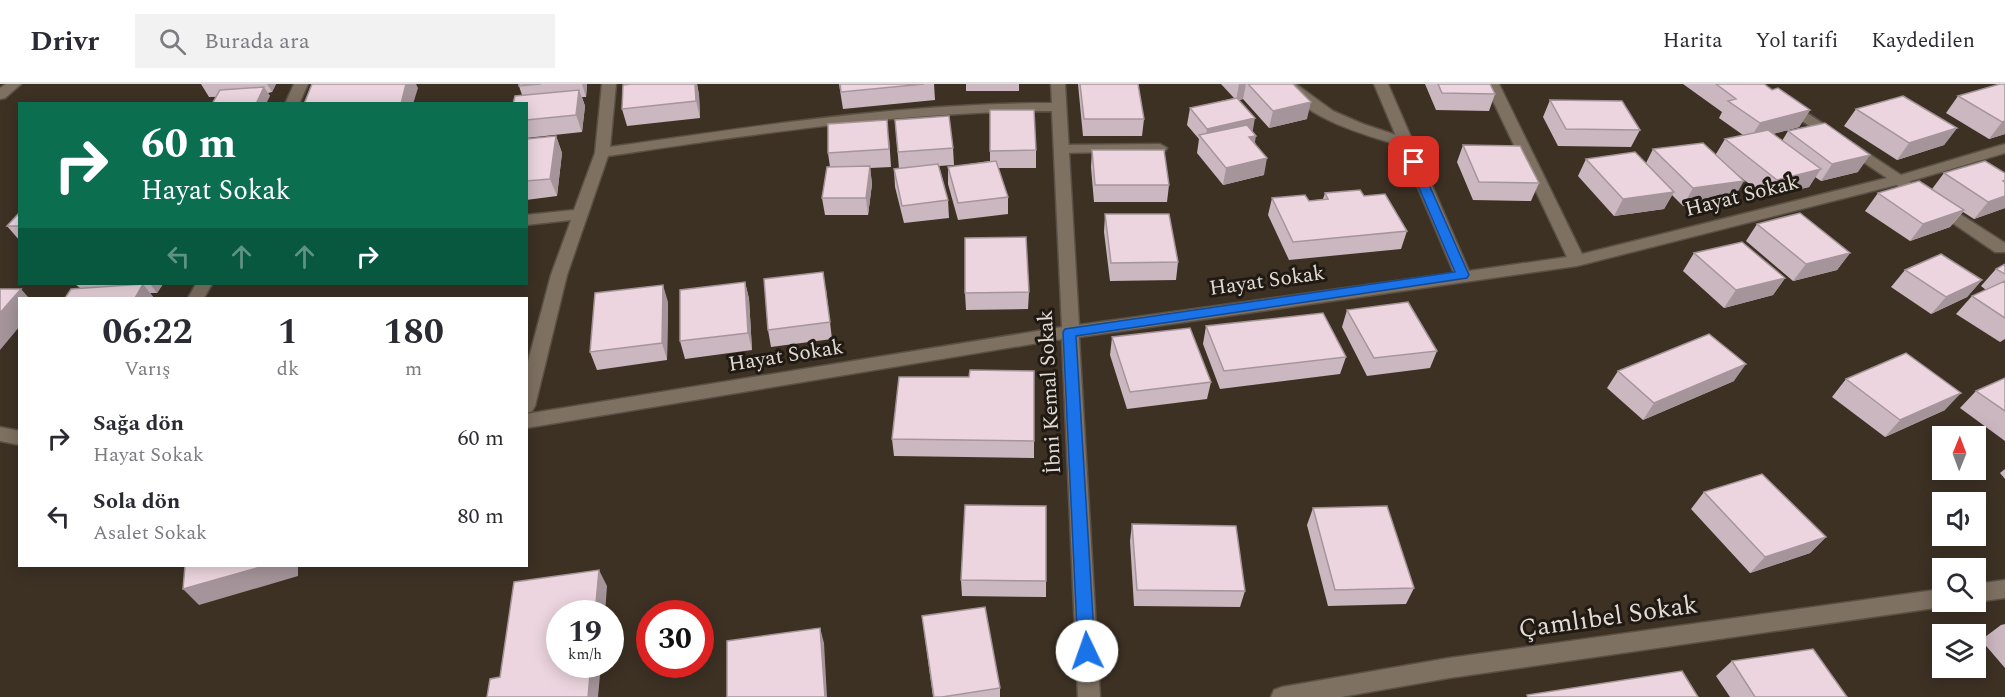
<!DOCTYPE html>
<html lang="tr">
<head>
<meta charset="utf-8">
<style>
	:root { --surface:#fff; --page:#f2f2f3; --text:#2b2b33; --muted:#7c7c81; --line:#e1e1e2 }
	body { margin:0; font-family:Spectral,serif; background:var(--page); color:var(--text); height:100vh; display:flex; flex-direction:column; font-size:22px; white-space:nowrap }
	* { box-sizing:border-box; margin:0 }
	p { font-size:20px; color:var(--muted) }
	.icon { flex:none; width:33px; height:33px; fill:none; stroke:currentColor; stroke-width:2; stroke-linecap:round; stroke-linejoin:round }
	.map { position:relative; flex:1; overflow:hidden }
	.drawer { position:absolute; left:18px; top:213px; width:510px; height:270px; display:flex; flex-direction:column; background:var(--surface); border-radius:0px; box-shadow:0 3px 15px #0003 }
	.drawer>* { flex:none }
	.guide { position:absolute; left:18px; top:18px; width:510px; height:183px; border-radius:0px; box-shadow:0 3px 15px #0003; background:#0b6e4f; color:#fff; overflow:hidden }
	.needle { width:39px; rotate:1deg }
	.fabs { position:absolute; left:1932px; top:342px; display:grid; gap:12px }
	.fabs a { display:grid; place-items:center; width:54px; height:54px; border-radius:0px; background:var(--surface); box-shadow:0 3px 15px #0003; font-size:30px }
	.speed { position:absolute; left:546px; top:516px; display:flex; gap:12px; font-size:30px; font-weight:700; text-align:center }
	.speed>* { display:grid; place-content:center; width:78px; height:78px; border-radius:50%; background:var(--surface); box-shadow:0 3px 15px #0003; line-height:1 }
	.speed small { font-size:15px; font-weight:400 }
	.speed .limit { border:9px solid #d22; background:#fff; color:#111 }
	.pin { position:absolute; display:grid; place-items:center; width:51px; height:51px; color:#fff; margin:-26px; border-radius:12px; box-shadow:0 3px 9px #0006 }
	.me { position:absolute; width:66px; margin:-33px; rotate:357deg; stroke-linejoin:round; filter:drop-shadow(0 0 4px #0008) }
	.turn { display:flex; align-items:center; gap:21px; height:126px; padding:0 24px; font-size:27px }
	.turn .icon { width:78px; height:78px; stroke-width:2.5 }
	.turn b { display:block; font-size:42px; line-height:51px }
	.lanes { display:flex; align-items:center; height:57px; padding:0 24px; background:#0003; justify-content:center; gap:30px; direction:ltr }
	.lanes .off { opacity:.35 }
	.eta { display:flex; justify-content:space-evenly; align-items:center; height:102px; text-align:center }
	.eta b { font-size:36px; font-weight:700; line-height:42px }
	ul { padding:0; list-style:none }
	li { display:flex; align-items:center; gap:18px; height:78px; padding:0 24px }
	li div { flex:1 }
	li b { display:block; font-size:22px }
	li em { font-style:normal }
	header { display:flex; align-items:center; gap:36px; box-sizing:border-box; height:84px; padding:0 30px; background:var(--surface); border-bottom:2px solid var(--line) }
	header strong { font-size:28px }
	nav { display:flex; gap:33px; margin-inline-start:auto; font-size:21px }
	.search { width:420px; height:54px; background:var(--page); display:flex; align-items:center; gap:15px; box-sizing:border-box; padding:0 21px; border-radius:0px; color:var(--muted); font-size:22px }
	.map>svg:first-child { display:block }
</style>
</head>
<body>
<header>
<strong>Drivr</strong>
<div class="search"><svg class="icon" aria-label="search" viewBox="0 0 24 24"><circle cx="10" cy="10" r="6"/><path d="M15 15l6 6"/></svg>Burada ara</div>
<nav><a>Harita</a><a>Yol tarifi</a><a>Kaydedilen</a></nav>
</header>
<div class="map">
<svg width="2005" height="613" viewBox="0 0 2005 613">
	<rect width="100%" height="100%" fill="#3d3124"/>
	<g fill="none" stroke-linecap="round" stroke-linejoin="round">
		<defs>
			<path id="service" d="M1281,0H1296L1333,27L1363,40L1411,56L1413,59L1411,62H1401C1360,49 1309,36 1281,0Z
				M1160,60L1167,64L1165,67L1062,69L1055,65L1062,61Z
				M1899,91L2005,159V168H1995L1894,99L1892,96L1894,93Z"/>
			<path id="minor" d="M6,0H21L5,14L0,15V4Z
				M294,0H308L299,20H285Z
				M602,0H616L610,63C757,42 903,19 1052,19L1051,0H1065L1079,241L1454,189L1374,0H1388L1469,187L1567,173L1485,0H1499L1582,170L1887,94L1747,0H1763L1901,91L2005,60V69L1904,99L1577,182L1079,253L1100,613H1078L1062,255L526,344V330L1062,243L1052,27C903,27 756,50 608,72L567,191L535,322L532,327L526,329V285L551,191L571,136L526,141V131L574,126L595,69Z
				M196,200H212L204,214H188Z
				M0,343L20,347V361L0,357Z
				M2005,496V514L1976,518H1974L1976,500Z
				M1942,505V518H1951L1942,523L1449,594L1341,613H1271L1274,606L1282,603L1449,574Z"/>
		</defs>
		<use href="#service" stroke="#5a5045" stroke-width="3"/>
		<use href="#minor" stroke="#5a5045" stroke-width="3"/>
		<use href="#service" fill="#7e7162" fill-rule="evenodd"/>
		<use href="#minor" fill="#7e7162" fill-rule="evenodd"/>
	</g>
	<path fill="#cbb7bf" d="M201,0H276L272,8L268,9L270,12L209,13Z
		M519,0H587L586,13H582L585,22L582,48L526,54V20L522,11L519,2Z
		M631,0H697L699,11L700,34L627,42L622,25Z
		M839,0H934L935,16L843,25Z
		M966,0H1019V7H966Z
		M1078,0H1138L1144,35L1142,52H1083Z
		M1221,0H1293L1307,35L1269,44L1243,15L1239,16L1252,47L1264,91L1223,101L1197,69L1199,55L1187,41L1190,24L1234,14Z
		M1425,0H1490L1495,10L1489,27L1436,26Z
		M1683,0H1764L1772,6L1810,26L1799,43L1773,50L1782,57L1788,47L1858,88L1821,97L1815,93L1809,103L1766,113L1738,91L1734,114L1683,122L1672,111L1664,125L1614,132L1578,92L1586,75L1646,79L1653,65L1716,70L1725,55L1743,51L1719,34L1722,28Z
		M2005,0V50L1989,55L1946,29L1958,12Z
		M1550,16L1640,46L1631,63L1558,62L1543,33Z
		M1856,25L1957,44L1944,61L1897,76L1844,42Z
		M990,26L1036,66V84H998L1008,113V130L958,136L948,100V83L990,77Z
		M895,36L953,64L954,81L939,82L948,116L949,134L904,139L895,103L894,85H899Z
		M556,52L562,69L557,112L526,116V55Z
		M889,53L891,83L870,84L872,100L868,131H825L822,114L830,83L828,69Z
		M1463,61L1539,99L1531,117L1473,116L1457,78Z
		M1092,66L1169,101L1167,118H1094L1091,83Z
		M1944,89H2005V124L1974,135L1963,128L1950,143L1910,157L1865,127L1878,109L1932,105Z
		M1325,109L1364,112L1407,147L1401,165L1289,176L1268,131L1272,114L1309,117L1323,115Z
		M20,128V157L7,142Z
		M1105,130L1178,178L1176,196L1110,197L1104,148Z
		M1757,140L1850,169L1837,186L1793,197L1746,157Z
		M1694,169L1785,194L1773,211L1724,224L1683,187Z
		M2005,180V255L2000,258L1956,230L1972,212L1986,206L1981,202L1996,185Z
		M1905,186L1982,196L1967,213L1931,230L1891,203Z
		M745,198L749,215L752,266L685,275L680,257Z
		M75,200H163L157,209H150L154,214L80,204Z
		M826,205L832,255L771,263L768,246Z
		M1029,208L1028,225L966,226L965,209Z
		M668,218L667,276L597,286L590,268Z
		M1347,226L1437,267L1430,284L1367,292L1342,243Z
		M1206,242L1346,273L1340,290L1220,305L1203,260Z
		M1112,253L1211,298L1207,315L1127,325L1110,271Z
		M1618,287L1734,297L1643,336L1607,304Z
		M2005,294V357L1960,324L1976,307Z
		M1846,295L1945,326L1885,353L1832,313Z
		M892,355L1034,357V374L894,372Z
		M2005,385V395L2000,389Z
		M1704,408L1826,453L1810,469L1750,489L1691,425Z
		M1313,424L1414,504L1406,520L1328,522L1307,441Z
		M1132,440L1245,507L1240,523L1134,522L1130,457Z
		M961,496L1046,497V513L962,512Z
		M922,532L1000,604V613H933Z
		M2005,540V584L1981,556L2001,541Z
		M1732,577L1847,613H1730L1716,592Z"/>
	<path fill="#a5959b" d="M267,0H276L272,8Z
		M406,0H416L418,4L413,20H401Z
		M582,0H587L586,13Z
		M695,0H697L699,11L700,34L696,17Z
		M1239,0H1246L1243,15L1236,17Z
		M264,3L270,12L266,20H256Z
		M579,6L585,22L582,48L576,31Z
		M1311,18L1307,35L1269,44L1273,27Z
		M1810,26L1799,43L1749,56L1760,39Z
		M1255,34L1252,51L1205,58L1207,45Z
		M2005,37V50L1989,55L2002,38Z
		M1957,44L1944,61L1897,76L1909,59Z
		M556,52L562,69L557,112L550,95Z
		M1256,52L1253,69L1249,53Z
		M1870,71L1858,88L1821,97L1832,80Z
		M1267,74L1264,91L1223,101L1226,84Z
		M870,82L872,100L868,131L866,114Z
		M1821,85L1809,103L1766,113L1777,96Z
		M1744,97L1734,114L1683,122L1693,104Z
		M1674,108L1664,125L1614,132L1623,115Z
		M2005,112V124L1974,135L1988,118Z
		M1964,126L1950,143L1910,157L1923,140Z
		M1850,169L1837,186L1793,197L1806,180Z
		M1785,194L1773,211L1724,224L1736,206Z
		M1982,196L1967,213L1931,230L1946,213Z
		M745,198L749,215L752,266L748,249Z
		M143,200L154,214H135Z
		M150,200H163L157,209Z
		M663,201L668,218L667,276L662,259Z
		M21,205L29,214H20V242L0,266V229Z
		M1746,280L1734,297L1643,336L1654,319Z
		M1961,309L1945,326L1885,353L1900,336Z
		M1826,453L1810,469L1750,489L1765,473Z
		M264,482H298V492L199,521L183,505Z
		M599,486L607,502L605,530H595Z
		M820,544L824,559L827,613H825Z
		M591,580H601L598,613H588Z"/>
	<path fill="#ecd5de" stroke="#a5959b" stroke-width="1.5" d="M312,0H406L401,20H304Z
		M519,0H541L519,2Z
		M631,0H695L696,17L622,25L623,1Z
		M840,0H924L841,8Z
		M1080,0H1138L1144,35H1084Z
		M1248,0H1293L1311,18L1273,27Z
		M1438,0H1490L1495,10L1442,9Z
		M1716,0H1764L1772,6L1778,4L1810,26L1760,39L1728,17L1736,15Z
		M2000,0H2005V37L2002,38L1958,12Z
		M264,3L256,20H212L220,6Z
		M579,6L576,31L526,36V20H513L515,12Z
		M1903,12L1957,44L1909,59L1856,25Z
		M1237,14L1255,34L1207,45L1190,24Z
		M1550,16L1622,17L1640,46L1566,45Z
		M990,26H1034L1036,66L990,67Z
		M949,32L953,64L898,68L895,36Z
		M887,36L889,65L828,69V40Z
		M1825,39L1870,71L1832,80L1788,47Z
		M1247,41L1256,52L1249,53L1267,74L1226,84L1199,51Z
		M1768,46L1821,85L1777,96L1725,55Z
		M556,52L550,95L526,97V55Z
		M1703,59L1744,97L1693,104L1653,65Z
		M1463,61L1520,62L1539,99L1479,98Z
		M1092,66H1164L1169,101H1095Z
		M1635,68L1674,108L1623,115L1586,75Z
		M996,77L1008,113L958,119L948,83Z
		M1985,77L2005,89V96L2003,97L2005,98V112L1988,118L1944,89Z
		M938,80L948,116L902,122L894,85Z
		M870,82L866,114H822L827,83Z
		M1919,97L1964,126L1923,140L1878,109Z
		M1360,106L1364,112L1385,110L1407,147L1293,158L1272,114L1305,111L1309,117L1328,115L1325,109Z
		M20,128V142H7Z
		M1800,129L1850,169L1806,180L1757,140Z
		M1105,130H1169L1178,178L1111,179Z
		M1026,153L1029,208L965,209V154Z
		M1742,158L1785,194L1736,206L1694,169Z
		M1941,170L1982,196L1946,213L1905,186Z
		M2005,180V190L1996,185Z
		M823,188L830,238L768,246L764,195Z
		M2005,197V234L1972,212Z
		M745,198L748,249L680,257V206Z
		M143,200L135,214H65L71,205Z
		M663,201L662,259L590,268L595,209Z
		M0,205H21L0,229Z
		M1408,218L1437,267L1374,274L1347,226Z
		M1323,229L1346,273L1224,287L1206,242Z
		M1190,244L1211,298L1130,308L1112,253Z
		M1709,250L1746,280L1654,319L1618,287Z
		M1906,269L1961,309L1900,336L1846,295Z
		M970,286L1034,287V357L892,355L899,293H969Z
		M2005,294V327L1976,307Z
		M1762,390L1826,453L1765,473L1704,408Z
		M965,421L1046,422V497L961,496Z
		M1387,422L1414,504L1335,506L1313,424Z
		M1132,440L1236,442L1245,507L1137,506Z
		M185,482H264L183,505Z
		M599,486L595,530H560V580H591L588,613H487L490,595L500,593L514,498Z
		M985,523L1000,604L942,613H934L922,532Z
		M820,544L825,613H727V557Z
		M1813,565L1847,613H1755L1732,577Z
		M1682,587L1698,613H1528L1527,611Z"/>
	<path fill="#1a73e8" stroke="#114b97" stroke-width="1.5" d="M1414,74L1419,78L1469,191L1467,194L1076,252L1095,567L1092,573L1087,575L1081,573L1078,567L1063,248L1065,245L1455,188L1408,78Z"/>
	<g text-anchor="middle" dominant-baseline="central" stroke-width="6" stroke-linejoin="round" paint-order="stroke">
		<g font-size="21" fill="#e4dcd4" stroke="#201a14">
			<text transform="translate(1742 112) rotate(-14)">Hayat Sokak</text>
			<text transform="translate(1267 197) rotate(-8)">Hayat Sokak</text>
			<text transform="translate(786 272) rotate(-9)">Hayat Sokak</text>
			<text transform="translate(1050 308) rotate(-93)">İbni Kemal Sokak</text>
		</g>
		<g font-size="26" fill="#e4dcd4" stroke="#201a14">
			<text transform="translate(1608 533) rotate(-8)">Çamlıbel Sokak</text>
		</g>
	</g>
</svg>
<div class="fabs">
<a><svg class="needle" viewBox="-14 -14 28 28"><path d="M0-13l5 13h-10z" fill="#e53935"/><path d="M0 13l5-13h-10z" fill="#7c7c81"/></svg></a>
<a><svg class="icon" aria-label="sound" viewBox="0 0 24 24"><path d="M4 9h4l5-4v14l-5-4H4zM17 9q2 3 0 6"/></svg></a>
<a><svg class="icon" aria-label="search" viewBox="0 0 24 24"><circle cx="10" cy="10" r="6"/><path d="M15 15l6 6"/></svg></a>
<a><svg class="icon" aria-label="layers" viewBox="0 0 24 24"><path d="M12 4l9 5-9 5-9-5zM3 14l9 5 9-5"/></svg></a>
</div>
<div class="speed"><div>19<small>km/h</small></div><div class="limit">30</div></div>
<div class="pin" style="left:1414px;top:78px;background:#d93025"><svg class="icon" aria-label="arrive" viewBox="0 0 24 24"><path d="M6 21V4h12l-3 4 3 4H6"/></svg></div>
<svg class="me" style="left:1087px;top:567px" viewBox="-20 -20 40 40"><circle r="19" fill="#fff"/><path d="M0-13L10 11 0 6-10 11z" fill="#1a73e8"/></svg>
<div class="guide">
<div class="turn"><svg class="icon" aria-label="right" viewBox="0 0 24 24"><path d="M7 20v-9h11M14 6l5 5-5 5"/></svg><div><b>60 m</b>Hayat Sokak</div></div>
<div class="lanes"><svg class="icon off" aria-label="left" viewBox="0 0 24 24"><path d="M17 20v-9H6M10 6l-5 5 5 5"/></svg><svg class="icon off" aria-label="ahead" viewBox="0 0 24 24"><path d="M12 20V5M6 11l6-6 6 6"/></svg><svg class="icon off" aria-label="ahead" viewBox="0 0 24 24"><path d="M12 20V5M6 11l6-6 6 6"/></svg><svg class="icon" aria-label="right" viewBox="0 0 24 24"><path d="M7 20v-9h11M14 6l5 5-5 5"/></svg></div>
</div>
<section class="drawer">
<div class="eta">
<div><b>06:22</b><p>Varış</p></div>
<div><b>1</b><p>dk</p></div>
<div><b>180</b><p>m</p></div>
</div>
<ul>
<li><svg class="icon" aria-label="right" viewBox="0 0 24 24"><path d="M7 20v-9h11M14 6l5 5-5 5"/></svg><div><b>Sağa dön</b><p>Hayat Sokak</p></div><em>60 m</em></li>
<li><svg class="icon" aria-label="left" viewBox="0 0 24 24"><path d="M17 20v-9H6M10 6l-5 5 5 5"/></svg><div><b>Sola dön</b><p>Asalet Sokak</p></div><em>80 m</em></li>
</ul>
</section>
</div>
</body>
</html>
